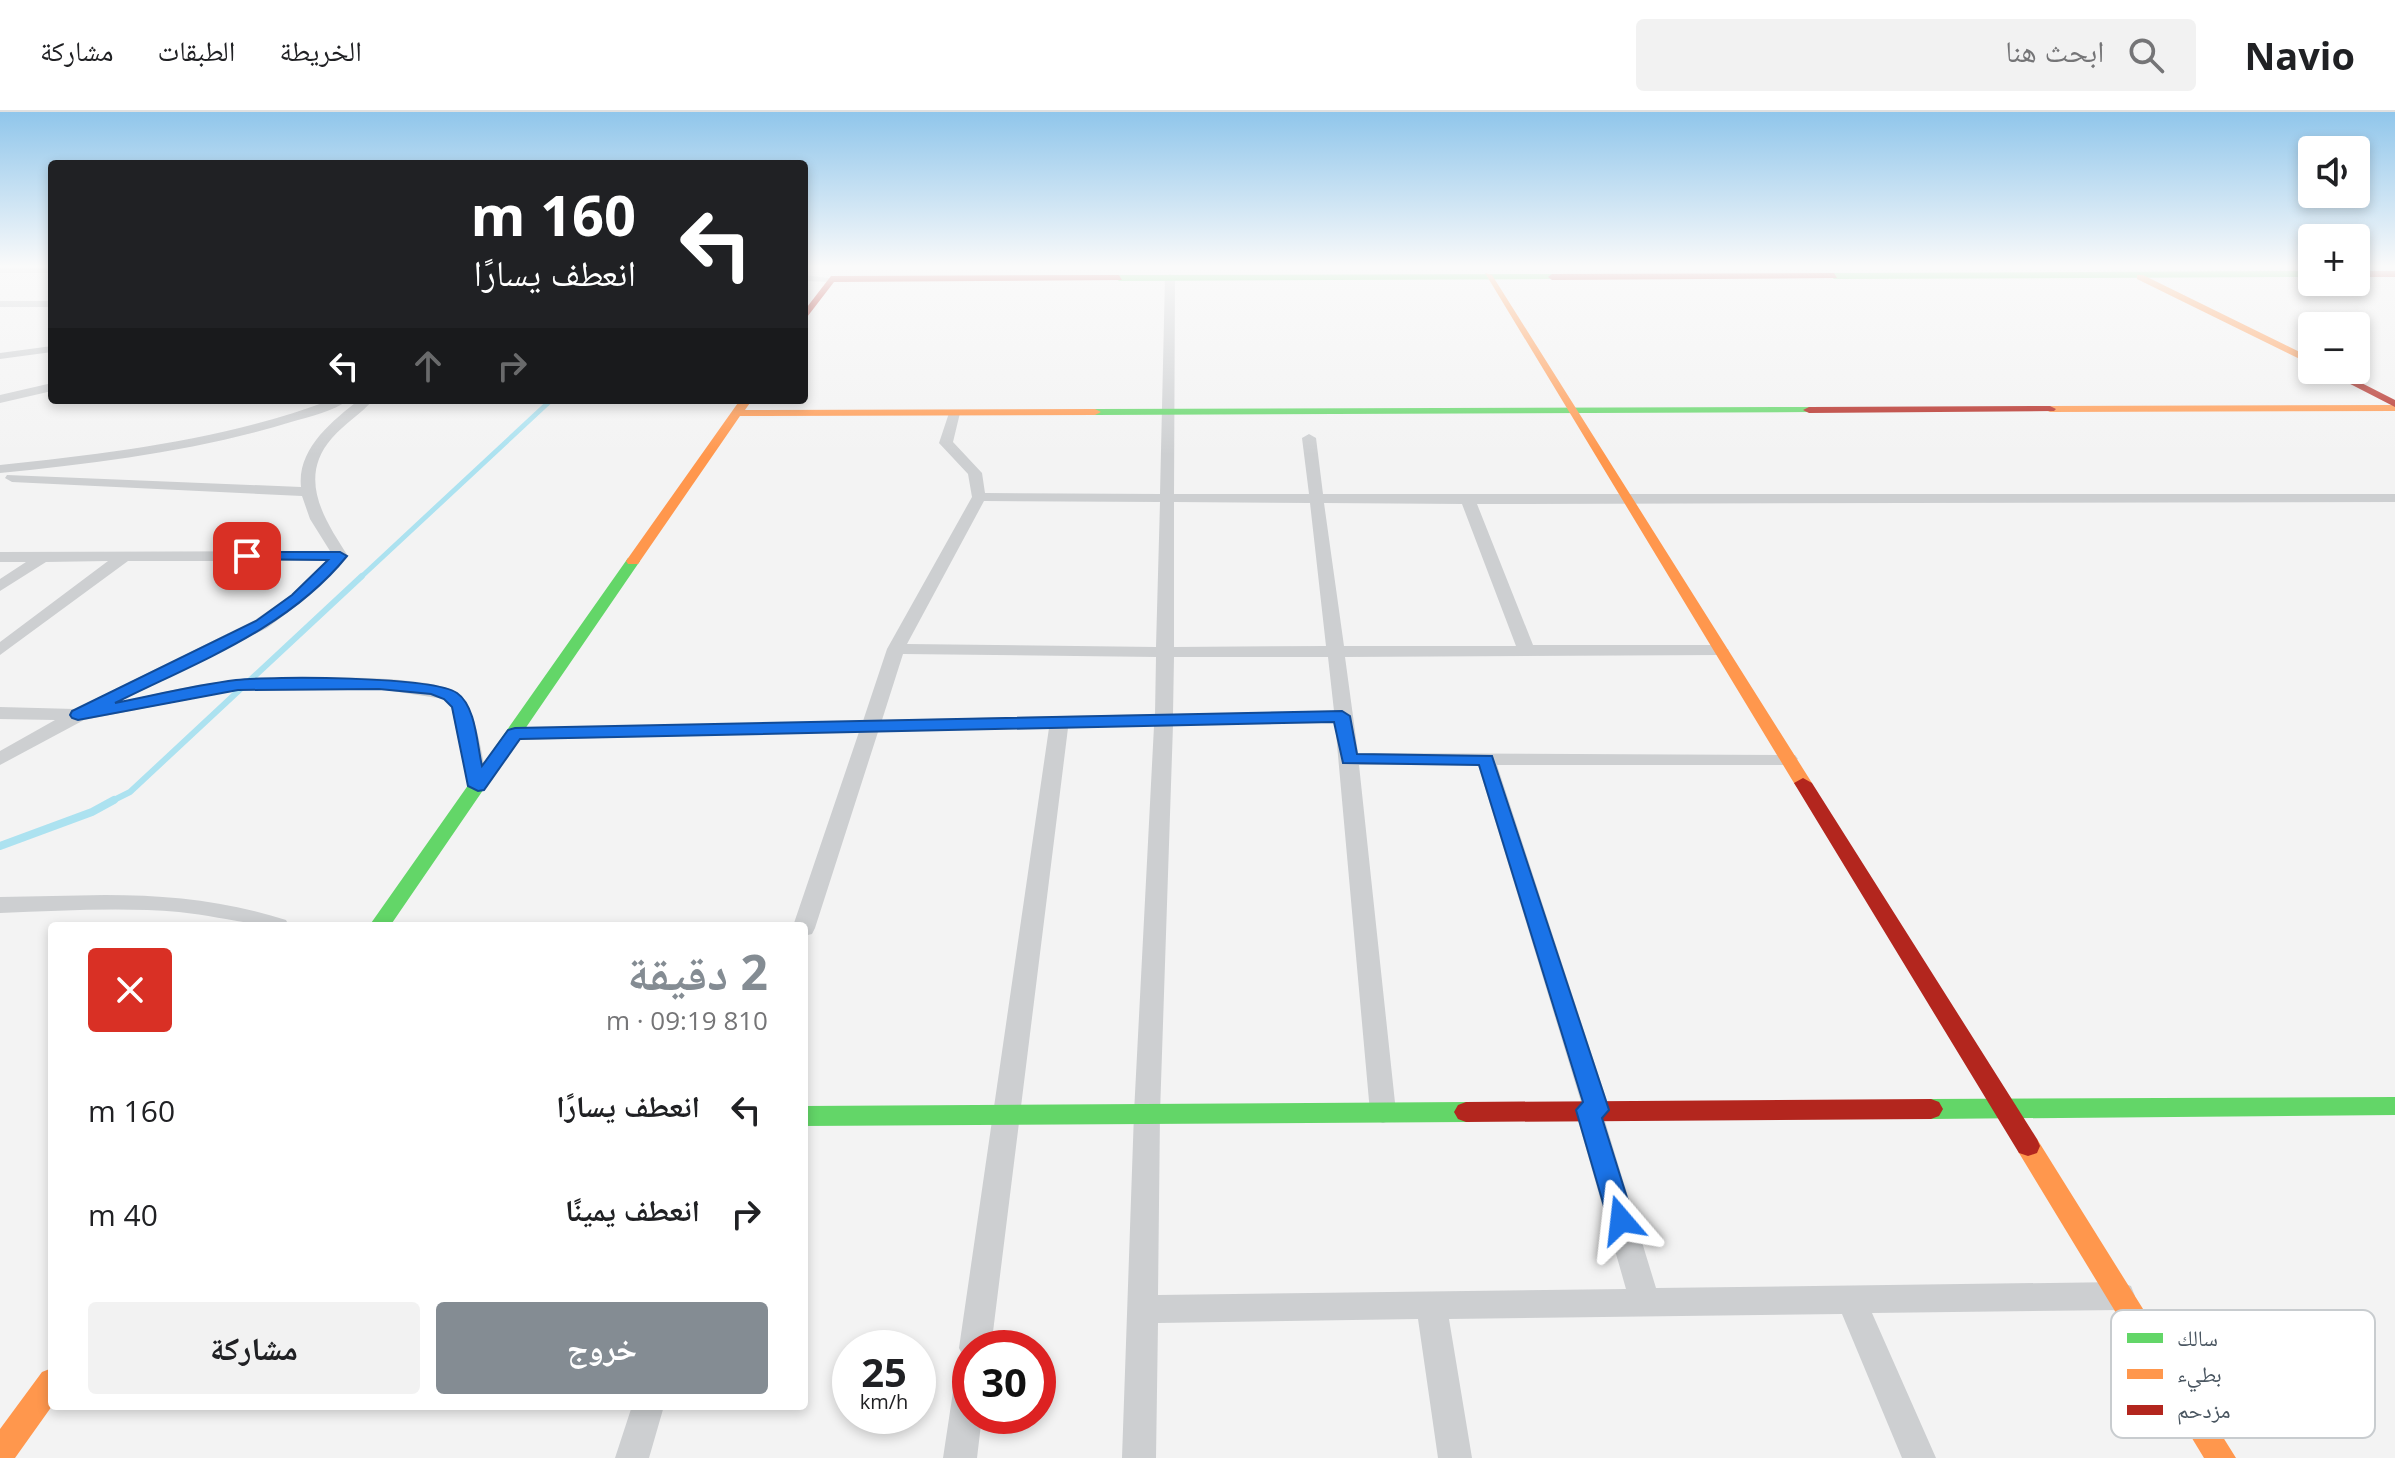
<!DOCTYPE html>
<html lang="ar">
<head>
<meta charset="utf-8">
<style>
	:root { --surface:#fff; --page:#f2f2f2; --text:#202124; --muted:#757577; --line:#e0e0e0; --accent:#848c93 }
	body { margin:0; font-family:"Open Sans","Noto Naskh Arabic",sans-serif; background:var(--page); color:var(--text); direction:rtl; height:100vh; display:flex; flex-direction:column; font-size:30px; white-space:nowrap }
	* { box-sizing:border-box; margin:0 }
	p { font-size:26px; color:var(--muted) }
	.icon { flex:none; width:44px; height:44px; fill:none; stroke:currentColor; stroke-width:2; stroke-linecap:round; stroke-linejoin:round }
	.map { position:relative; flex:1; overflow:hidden; direction:ltr }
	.sheet { position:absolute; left:48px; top:810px; width:760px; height:488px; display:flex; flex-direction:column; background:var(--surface); border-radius:8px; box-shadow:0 4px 12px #0003; direction:rtl }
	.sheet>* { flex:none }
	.banner { position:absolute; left:48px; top:48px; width:760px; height:244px; border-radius:8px; box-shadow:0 4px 12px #0003; direction:rtl; background:#202124; color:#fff; overflow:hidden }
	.controls { position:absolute; left:2298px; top:24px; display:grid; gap:16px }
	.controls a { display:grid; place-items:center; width:72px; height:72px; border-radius:8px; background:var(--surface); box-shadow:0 4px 12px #0003; font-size:40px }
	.speed { position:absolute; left:832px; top:1218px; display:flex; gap:16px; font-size:40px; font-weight:700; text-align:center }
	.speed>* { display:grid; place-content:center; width:104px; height:104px; border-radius:50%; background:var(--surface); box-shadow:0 4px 12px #0003; line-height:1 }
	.speed small { font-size:20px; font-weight:400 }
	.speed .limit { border:12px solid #d22; background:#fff; color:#111 }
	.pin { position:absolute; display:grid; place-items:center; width:68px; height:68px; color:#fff; margin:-34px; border-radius:16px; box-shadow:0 4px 12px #0006 }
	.me { position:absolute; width:88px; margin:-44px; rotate:343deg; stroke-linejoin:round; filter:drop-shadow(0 0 6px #0008) }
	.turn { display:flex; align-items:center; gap:28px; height:168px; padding:0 40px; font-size:36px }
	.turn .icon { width:104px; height:104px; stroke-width:2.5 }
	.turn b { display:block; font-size:56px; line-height:68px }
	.lanes { display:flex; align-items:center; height:76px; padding:0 40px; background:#0003; justify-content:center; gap:40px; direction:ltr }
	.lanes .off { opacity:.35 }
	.round { display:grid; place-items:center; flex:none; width:84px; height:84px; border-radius:8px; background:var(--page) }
	.head { display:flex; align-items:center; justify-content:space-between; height:136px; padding:0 40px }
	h1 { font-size:48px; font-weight:700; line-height:60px; color:var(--accent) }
	.primary-button { display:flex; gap:16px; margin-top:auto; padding:16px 40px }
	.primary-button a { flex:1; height:92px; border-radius:8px; background:var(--accent); color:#fff; font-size:32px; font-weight:700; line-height:92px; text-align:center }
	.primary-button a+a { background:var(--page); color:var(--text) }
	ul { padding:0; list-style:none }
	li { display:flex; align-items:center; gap:24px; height:104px; padding:0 40px }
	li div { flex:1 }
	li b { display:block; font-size:30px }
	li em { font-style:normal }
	header { display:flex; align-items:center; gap:48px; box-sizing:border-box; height:112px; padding:0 40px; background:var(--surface); border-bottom:2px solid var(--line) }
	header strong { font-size:38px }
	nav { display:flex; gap:44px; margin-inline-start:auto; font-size:28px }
	.search { width:560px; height:72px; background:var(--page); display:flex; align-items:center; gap:20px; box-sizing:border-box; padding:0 28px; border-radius:8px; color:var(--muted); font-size:30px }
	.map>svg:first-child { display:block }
</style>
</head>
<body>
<header>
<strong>Navio</strong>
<div class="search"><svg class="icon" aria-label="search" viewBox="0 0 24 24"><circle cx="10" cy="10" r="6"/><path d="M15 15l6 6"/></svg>ابحث هنا</div>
<nav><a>الخريطة</a><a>الطبقات</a><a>مشاركة</a></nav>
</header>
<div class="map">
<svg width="2395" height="1346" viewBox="0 0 2395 1346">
	<rect width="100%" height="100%" fill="#f3f3f3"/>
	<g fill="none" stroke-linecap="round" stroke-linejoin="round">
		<path stroke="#ace2f0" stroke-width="4" d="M547,292L551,288"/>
		<path stroke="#ace2f0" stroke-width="5" d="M360,466L549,290"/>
		<path stroke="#ace2f0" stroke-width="6" d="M110,690L130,680L362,464"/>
		<path stroke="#ace2f0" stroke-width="8" d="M0,734L92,700L114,688"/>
		<path fill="#cdcfd1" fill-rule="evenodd" d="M0,155H52V161H0Z
			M1170,162L1175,165L1174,382H1309L1302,326L1309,322L1316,326L1323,382H2395V390L1477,392L1533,533H1720L1729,538L1720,543L1345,545L1358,641L1795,643L1798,647L1788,653H1497L1610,998L1604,1006L1656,1176L2120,1170L2131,1174L2135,1184L2131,1194L2120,1198L1872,1201L1936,1346H1902L1842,1202L1449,1207L1472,1346H1438L1418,1207L1158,1211L1156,1346H1122L1134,1001L1154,614L1068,616L991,1236H970V1249L964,1246L959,1236L1049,616L878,620L815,816L812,822L804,824V814H793L859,620L515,628L506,622L515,616L863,609L887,537L972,385L968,362L939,331L950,298L960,301L953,330L982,361L985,381L1160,382L1165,165ZM984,389L1160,390L1156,535L907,532ZM1174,390L1310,391L1326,534L1174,535ZM1324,391L1462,392L1516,534H1344ZM903,542L1156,545L1155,602L882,608ZM1174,545H1328L1334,599L1173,602ZM1335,610L1370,1000L1374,1008L1383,1011L1392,1008L1396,1000L1359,653H1478L1581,990L1575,998L1626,1177L1158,1183L1160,1001L1173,613Z
			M804,163L836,167L831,170L804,169Z
			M0,189H52V195H0Z
			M52,234V240L0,247V241Z
			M52,271V279L0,291V283Z
			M331,288H348C334,299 309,305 291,310C196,339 98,351 0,361V353C113,341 224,328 331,288Z
			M359,288H373C361,302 344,312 332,326C297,366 324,407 348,444L303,489L267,516L119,590C158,582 200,570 240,568C279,565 432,560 459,582C477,596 483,651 488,674L485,678H471L468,674L451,594L444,587L379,577L238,578L84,608L0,653V639L55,608L0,607V595L75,597L255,508L291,483L326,449H128L0,543V530L108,449L46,450L0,479V467L26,450H0V440L330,439L310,407L302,384L12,370L5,366L7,363L301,375C297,337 332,309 359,288Z
			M105,783C168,783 226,789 286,808L289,814C252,814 217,804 179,800C120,795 60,799 0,801V785Z
			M970,1258V1304H982L977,1346H943L954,1273L959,1262Z
			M632,1294H664L649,1346H615Z"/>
		<path fill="#63d668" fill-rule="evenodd" d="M2312,159V165L1834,167L1830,164L1834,161Z
			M1552,162L1555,167L1119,169L1115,166L1119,163Z
			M1809,295L1813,296V300L1095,303L1089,300L1095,297Z
			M633,445L640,449L390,814H369L628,446Z
			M2395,985V1003L1931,1007L1923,1004L1919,997L1923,990L1931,987Z
			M1466,990L1474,993L1478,1000L1474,1007L1466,1010L804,1014V994Z"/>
		<path fill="#ff974d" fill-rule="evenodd" d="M1485,161L1492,163L1812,671L1809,675H1797L1794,671Z
			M2137,163H2143L2312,246V253L2137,167Z
			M740,288H752L745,298L1095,297L1101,300L1095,303L740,304L638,452H628L626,449Z
			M2395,293V299L2050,300L2044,297L2050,294Z
			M2028,1024L2037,1027L2236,1346H2204L2019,1041L2016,1034L2019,1027Z
			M52,1256V1294L15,1346H0V1317L42,1260Z"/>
		<path fill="#b3261e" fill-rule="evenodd" d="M2356,159H2395V165H2356Z
			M1834,161L1837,166L1552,168L1548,165L1552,162Z
			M1119,163L1122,168L834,170L804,209V199L831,164Z
			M2323,258H2336L2395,288V295Z
			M2050,294L2056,297L2054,299L1809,301L1803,298L1809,295Z
			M1803,666L1812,671L2037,1027L2040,1034L2037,1041L2028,1044L2019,1041L1794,671Z
			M1931,987L1939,990L1943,997L1939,1004L1931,1007L1466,1010L1458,1007L1454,1000L1458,993L1466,990Z"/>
	</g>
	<linearGradient id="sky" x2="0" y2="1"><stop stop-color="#90c6eb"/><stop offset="0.45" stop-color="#fafafa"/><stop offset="1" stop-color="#fafafa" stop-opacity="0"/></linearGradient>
	<rect width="2395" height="343" fill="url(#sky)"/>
	<path fill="#1a73e8" stroke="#114b97" stroke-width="2" d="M247,440H340L347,444C288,517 197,550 115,591C155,583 196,573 236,568C271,564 432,564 457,581C476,594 477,633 482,654L508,618L515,616L1342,599L1350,604L1357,642L1492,644L1609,998L1602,1006L1634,1108L1630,1116L1621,1119L1611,1116L1608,1108L1576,998L1583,990L1479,653L1343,651L1334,610L520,627L484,678L478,679L468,674L452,595L444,587L431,582L379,577L238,578L78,608L72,606L70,603L72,599L256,509L292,483L328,448L242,447V441Z"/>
	<rect x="2111" y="1198" width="264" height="128" rx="12" fill="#fff" stroke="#c8cccf" stroke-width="2"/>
	<rect x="2127" y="1221" width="36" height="10" fill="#63d668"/>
	<rect x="2127" y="1257" width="36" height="10" fill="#ff974d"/>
	<rect x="2127" y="1293" width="36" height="10" fill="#b3261e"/>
	<g font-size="22" fill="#495560">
		<text x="2177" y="1234">سالك</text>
		<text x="2177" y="1270">بطيء</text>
		<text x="2177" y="1306">مزدحم</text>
	</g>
</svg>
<div class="controls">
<a><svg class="icon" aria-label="sound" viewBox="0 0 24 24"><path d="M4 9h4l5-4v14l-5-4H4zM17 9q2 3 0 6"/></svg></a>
<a>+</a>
<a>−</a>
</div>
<div class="speed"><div>25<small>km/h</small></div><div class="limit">30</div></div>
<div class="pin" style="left:247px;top:444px;background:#d93025"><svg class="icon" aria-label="arrive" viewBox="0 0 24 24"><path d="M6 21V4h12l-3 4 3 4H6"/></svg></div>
<svg class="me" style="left:1621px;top:1108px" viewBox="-20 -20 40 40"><path d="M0-17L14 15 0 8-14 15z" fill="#1a73e8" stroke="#fff" stroke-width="4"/></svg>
<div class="banner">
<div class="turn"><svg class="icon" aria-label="left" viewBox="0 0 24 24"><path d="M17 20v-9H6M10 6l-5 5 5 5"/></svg><div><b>160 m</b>انعطف يسارًا</div></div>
<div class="lanes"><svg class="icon" aria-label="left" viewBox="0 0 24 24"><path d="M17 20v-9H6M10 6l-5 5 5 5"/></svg><svg class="icon off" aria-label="ahead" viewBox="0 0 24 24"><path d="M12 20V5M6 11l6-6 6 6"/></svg><svg class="icon off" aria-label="right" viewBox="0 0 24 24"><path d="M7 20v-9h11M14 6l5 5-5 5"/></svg></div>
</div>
<section class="sheet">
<div class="head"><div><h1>2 دقيقة</h1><p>810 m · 09:19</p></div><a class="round" style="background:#d93025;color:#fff"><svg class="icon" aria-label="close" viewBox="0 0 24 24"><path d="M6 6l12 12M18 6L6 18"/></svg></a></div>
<ul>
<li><svg class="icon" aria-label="left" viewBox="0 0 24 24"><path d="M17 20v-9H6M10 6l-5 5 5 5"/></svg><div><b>انعطف يسارًا</b></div><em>160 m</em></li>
<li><svg class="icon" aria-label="right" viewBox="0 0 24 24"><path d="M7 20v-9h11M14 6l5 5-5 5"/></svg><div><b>انعطف يمينًا</b></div><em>40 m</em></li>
</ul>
<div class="primary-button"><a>خروج</a><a>مشاركة</a></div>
</section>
</div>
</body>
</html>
